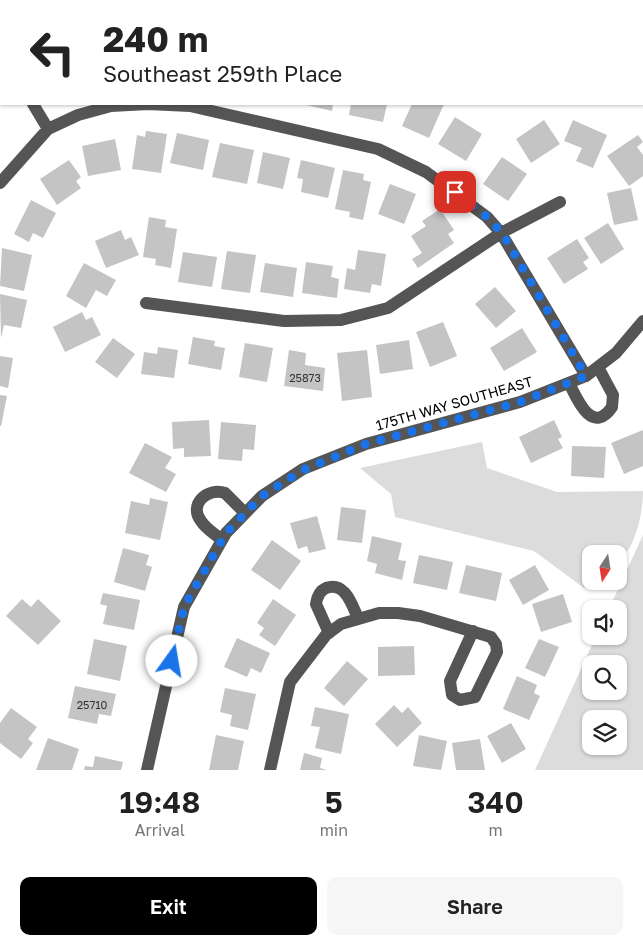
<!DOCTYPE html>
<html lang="en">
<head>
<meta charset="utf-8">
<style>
	:root { --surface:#fff; --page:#f6f6f6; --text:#222; --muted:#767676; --accent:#000 }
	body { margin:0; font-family:"Golos Text",sans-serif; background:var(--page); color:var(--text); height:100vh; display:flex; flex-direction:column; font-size:19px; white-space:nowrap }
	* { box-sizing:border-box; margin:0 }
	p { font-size:16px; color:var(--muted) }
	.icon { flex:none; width:28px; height:28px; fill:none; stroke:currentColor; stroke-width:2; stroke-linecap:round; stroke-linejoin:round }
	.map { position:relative; height:770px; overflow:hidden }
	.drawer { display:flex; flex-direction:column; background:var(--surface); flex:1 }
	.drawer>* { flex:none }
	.guide { position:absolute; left:0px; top:0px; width:644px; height:105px; box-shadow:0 1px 4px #0004; background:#fff; color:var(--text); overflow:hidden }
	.needle { width:32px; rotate:192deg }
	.buttons { position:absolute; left:582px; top:545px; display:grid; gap:10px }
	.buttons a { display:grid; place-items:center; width:45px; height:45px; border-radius:10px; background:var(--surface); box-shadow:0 1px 4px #0004; font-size:25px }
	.pin { position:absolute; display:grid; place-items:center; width:42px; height:42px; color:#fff; margin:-21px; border-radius:10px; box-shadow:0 2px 8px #0006 }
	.me { position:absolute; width:55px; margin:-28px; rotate:13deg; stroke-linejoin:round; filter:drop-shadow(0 0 4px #0008) }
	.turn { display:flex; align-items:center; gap:18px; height:105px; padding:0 20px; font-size:22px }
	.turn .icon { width:65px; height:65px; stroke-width:2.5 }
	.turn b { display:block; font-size:35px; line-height:42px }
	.eta { display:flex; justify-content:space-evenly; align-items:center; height:85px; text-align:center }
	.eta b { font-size:30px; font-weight:600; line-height:35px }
	.action { display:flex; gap:10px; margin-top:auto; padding:10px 20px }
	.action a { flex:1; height:58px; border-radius:10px; background:var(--accent); color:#fff; font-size:20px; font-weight:600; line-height:58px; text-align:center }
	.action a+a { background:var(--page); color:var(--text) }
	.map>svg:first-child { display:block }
</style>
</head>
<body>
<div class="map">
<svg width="643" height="770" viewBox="0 0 643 770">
	<rect width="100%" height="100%" fill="#fff"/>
	<path fill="#dcdcdc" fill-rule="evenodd" d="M482,442L487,468L557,492L643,491C643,512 636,547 619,561V554H591L593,581L584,588L534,551L395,517L391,494L360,468Z
		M643,535V770H535L596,636H619V609H609ZM591,664H619V691H591ZM591,719H619V746H591Z"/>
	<path fill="#c4c4c4" d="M302,104H333L332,111Z
		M351,104H387L383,122L349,115Z
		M412,104H444L429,138L402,126Z
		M455,117L482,134L466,161L438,144Z
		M544,120L560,144L531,163L516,139Z
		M573,120L607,135L593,168L576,161L582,148L564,141Z
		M146,131L167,134L161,173L132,169L137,135L145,137Z
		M177,133L209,140L203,170L170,163Z
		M638,135L643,142L637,147L643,155V176L629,186L607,156Z
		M115,139L121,170L88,176L82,146Z
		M220,143L254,150L247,184L212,177Z
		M263,152L290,158L283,189L257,183Z
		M502,157L527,174L508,201L483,184Z
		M69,160L81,177L76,181L81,188L57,205L40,179Z
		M301,160L335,168L328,198L301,192L303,179L297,178Z
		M343,170L364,174L363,180L371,182L363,220L349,217L350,212L335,209Z
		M390,184L416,194L404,224L378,214Z
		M631,188L638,220L614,225L607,193Z
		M31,200L56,213L43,238L33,233L29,242L14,234Z
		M440,209L454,230L448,234L454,243L418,268L412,259L422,253L411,236L426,226L422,221Z
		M149,217L166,220L165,227L177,229L171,268L155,265L156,259L143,257Z
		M608,223L624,249L601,264L584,238Z
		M121,230L125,240L131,237L139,255L106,268L95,241Z
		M577,239L589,258L583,262L588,269L564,284L547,258Z
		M2,248L32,255L24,291L0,286Z
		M358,250L386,254L381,286L372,284L370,293L344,289L347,268L355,270Z
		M227,251L256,255L250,293L221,289Z
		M183,252L217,257L212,287L178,282Z
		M306,262L333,266L331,277L339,279L337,298L302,293Z
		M84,263L116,280L107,296L96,290L86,308L66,296Z
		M265,263L297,268L293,297L260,292Z
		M495,287L516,311L496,328L475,304Z
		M0,294L27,300L21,328L4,325L1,338Z
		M82,312L86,320L92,317L101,335L65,352L53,327Z
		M443,322L457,356L430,367L416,332Z
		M522,328L537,352L504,371L490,348Z
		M193,337L215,341L214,346L225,348L221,370L188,364Z
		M113,338L135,354L117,378L95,362Z
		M409,340L413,369L380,374L376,345Z
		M245,343L273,348L267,382L239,377Z
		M158,347L178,350L174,378L141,374L144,352L157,354Z
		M289,350L306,353L305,365L325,368L323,391L284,386Z
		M367,350L372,397L342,401L337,353Z
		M0,356L13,358L8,388L0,386Z
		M0,395L7,396L1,426H0Z
		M209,420L211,456L184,457V448L173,449L172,422Z
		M554,420L562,437L558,439L563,448L531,463L519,437Z
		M221,422L256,425L254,450L243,449L242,461L218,459Z
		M643,430V466L624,474L611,443Z
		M145,443L172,457L165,468L176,474L166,492L129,473Z
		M572,446L606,447L604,478L571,476Z
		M150,498L168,502L160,540L125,533L131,501L149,505Z
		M341,507L366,510L362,543L337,540Z
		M317,516L326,549L309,553L307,546L298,549L290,523Z
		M372,536L402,543L398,560L406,561L402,580L375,573L377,564L367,561Z
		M272,540L301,561L280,590L251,570Z
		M123,548L149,555L146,565L152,567L145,591L114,582Z
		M419,555L453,562L447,590L413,583Z
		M466,565L502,573L496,601L459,593Z
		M535,565L549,590L523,605L509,580Z
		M103,593L140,600L134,630L103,624L107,606L100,604Z
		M563,594L572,622L541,632L532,604Z
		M22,599L31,607L38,599L61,621L38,645L6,616Z
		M273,599L296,615L275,646L259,635L264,628L257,623Z
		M237,638L270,653L261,673L251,668L247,677L224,667Z
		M94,639L127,646L120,681L87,674Z
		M539,639L559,647L545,677L525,668Z
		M414,646L415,675L378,676V647Z
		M347,661L368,679L344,706L324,688Z
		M517,676L537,685L534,693L540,696L529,720L503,709Z
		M75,686L116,694L111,716L99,714L97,724L68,718Z
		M225,688L256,694L248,730L230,726L232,715L220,712Z
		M394,705L402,713L408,707L422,723L397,747L375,724Z
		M315,707L349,714L341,754L315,748L320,727L311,726Z
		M11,708L37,727L28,739L33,743L21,759L0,743V723Z
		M511,723L526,749L502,763L487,736Z
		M216,735L244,741L238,770H209Z
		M419,735L447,741L441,770L413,766Z
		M48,738L79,749L72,770H36Z
		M480,739L485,770H456L452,743Z
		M304,753L322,758L320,768L327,770H300Z
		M95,756L123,762L121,770H84L85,766L93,767Z"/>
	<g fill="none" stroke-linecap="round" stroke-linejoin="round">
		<path stroke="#555" stroke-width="12" d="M33,104L48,129
			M0,183L48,129L78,115L111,106L148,104L190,106L378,149L426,172L487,217L501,233L586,376
			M146,303L284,321L341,320L388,308L501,233L560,202
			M569,383C577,399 592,436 612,407L613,395L598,367
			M222,540C215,534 206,529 201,521C188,504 208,487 225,493L245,513
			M329,633L316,604C317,597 319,591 326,588C345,581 352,605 358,618
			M147,770L184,607L226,533L262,496L303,469L366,444L520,402L586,376L616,353L643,321
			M270,770L290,682L326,635L341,624L379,613H398L420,616L491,637L496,644L497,652L475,697L460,700L452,695L450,681L473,631"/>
	</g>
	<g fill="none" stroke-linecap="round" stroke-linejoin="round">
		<path stroke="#1a73e8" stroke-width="9" stroke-dasharray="0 16.2" d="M172,661L184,607L226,533L262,496L303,470L366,444L520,402L586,376L502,233L487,217L455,192"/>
	</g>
	<g text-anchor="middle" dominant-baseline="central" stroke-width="4" stroke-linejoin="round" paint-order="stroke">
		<g font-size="11" fill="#313131">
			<text x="305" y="377">25873</text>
			<text x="92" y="704">25710</text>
		</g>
		<g font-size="14" fill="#000" stroke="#fff">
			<text transform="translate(454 403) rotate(-16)">175TH WAY SOUTHEAST</text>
		</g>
	</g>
</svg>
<div class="buttons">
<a><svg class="needle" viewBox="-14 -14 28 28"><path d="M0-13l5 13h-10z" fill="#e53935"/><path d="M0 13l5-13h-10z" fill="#767676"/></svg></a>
<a><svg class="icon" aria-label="sound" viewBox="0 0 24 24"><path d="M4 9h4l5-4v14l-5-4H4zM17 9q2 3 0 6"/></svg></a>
<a><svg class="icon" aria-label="search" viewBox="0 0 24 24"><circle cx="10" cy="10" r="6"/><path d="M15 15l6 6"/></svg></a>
<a><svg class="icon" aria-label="layers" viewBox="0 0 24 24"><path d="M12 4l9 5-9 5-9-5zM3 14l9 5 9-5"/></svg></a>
</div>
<div class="pin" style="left:455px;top:192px;background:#d93025"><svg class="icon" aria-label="arrive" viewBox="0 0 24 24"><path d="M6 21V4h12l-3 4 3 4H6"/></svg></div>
<svg class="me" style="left:172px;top:661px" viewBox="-20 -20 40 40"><circle r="19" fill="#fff"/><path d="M0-13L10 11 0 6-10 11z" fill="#1a73e8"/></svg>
<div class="guide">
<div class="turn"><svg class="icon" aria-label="left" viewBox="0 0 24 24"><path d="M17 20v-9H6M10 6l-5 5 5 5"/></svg><div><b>240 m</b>Southeast 259th Place</div></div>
</div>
</div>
<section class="drawer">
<div class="eta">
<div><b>19:48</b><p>Arrival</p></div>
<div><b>5</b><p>min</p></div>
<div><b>340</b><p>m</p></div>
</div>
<div class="action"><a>Exit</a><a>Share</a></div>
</section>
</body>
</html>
